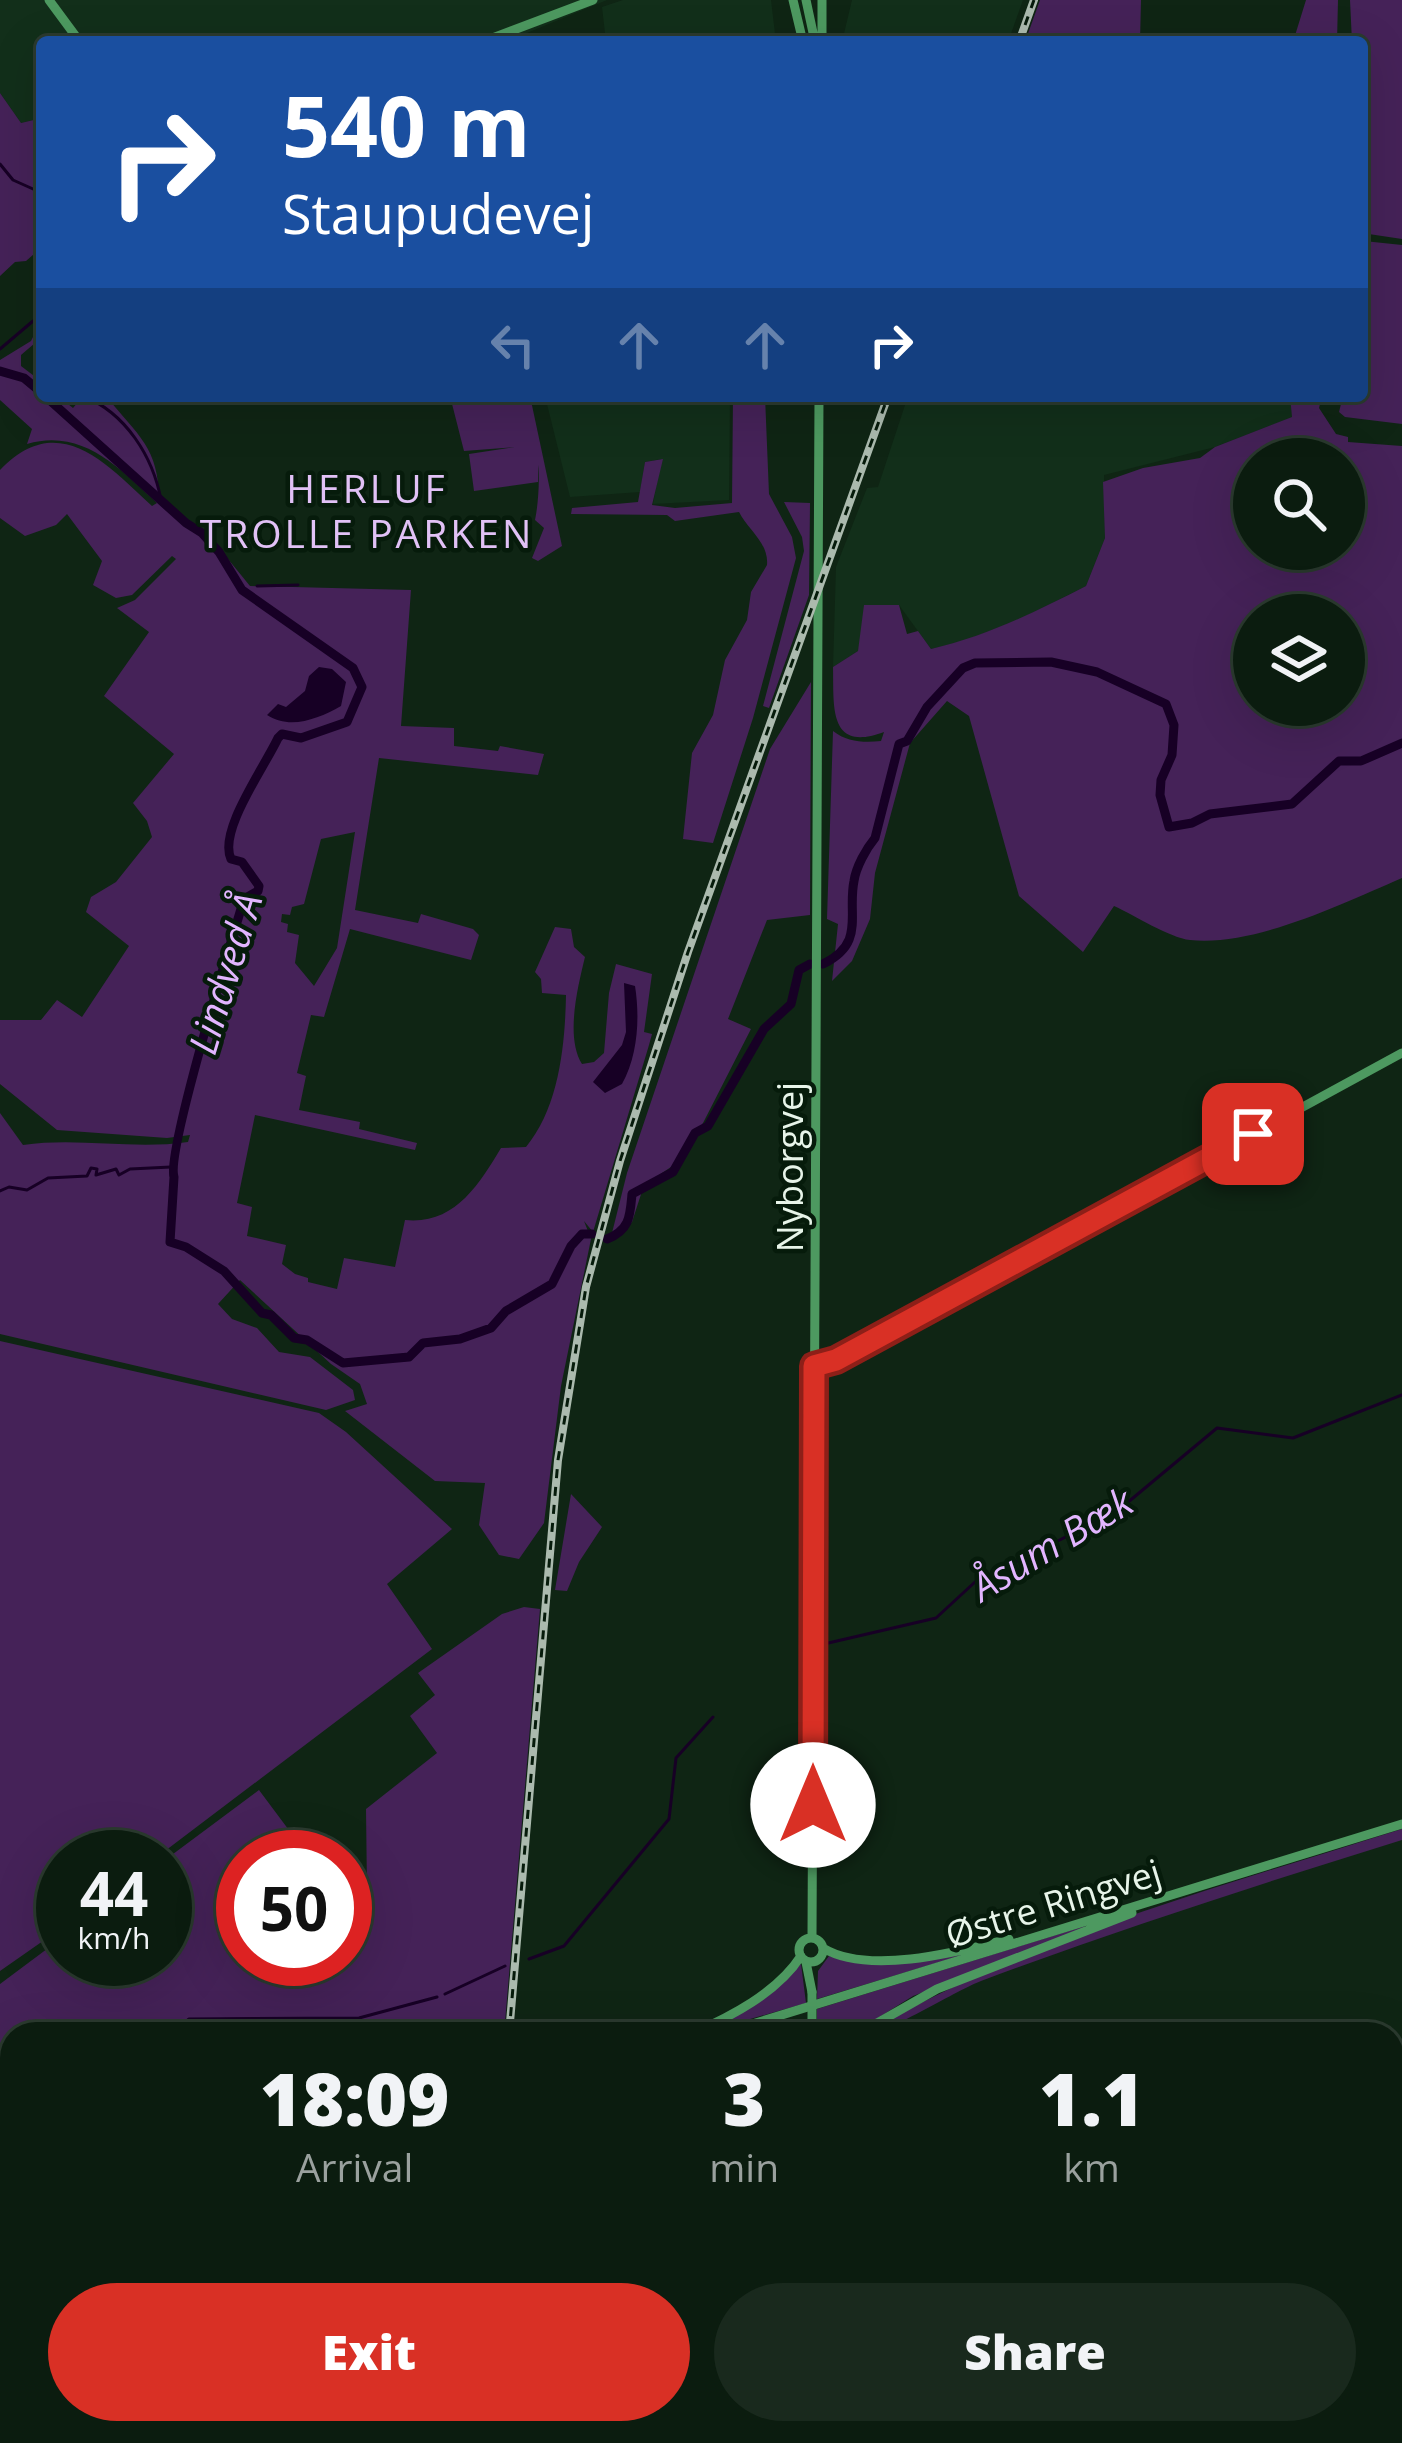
<!DOCTYPE html>
<html lang="en">
<head>
<meta charset="utf-8">
<style>
	:root { --surface:#0b1c0f; --page:#19291d; --text:#f1f3f6; --muted:#9aa19e; --line:#2b3a2f; --accent:#d93025 }
	body { margin:0; font-family:"Open Sans",sans-serif; background:var(--page); color:var(--text); height:100vh; display:flex; flex-direction:column; font-size:45px; white-space:nowrap }
	* { box-sizing:border-box; margin:0 }
	p { font-size:39px; color:var(--muted) }
	.icon { flex:none; width:66px; height:66px; fill:none; stroke:currentColor; stroke-width:2; stroke-linecap:round; stroke-linejoin:round }
	.map { position:relative; flex:1; overflow:hidden }
	.sheet { position:absolute; left:0px; top:2022px; width:1404px; height:423px; display:flex; flex-direction:column; background:var(--surface); border-radius:36px 36px 0 0; box-shadow:0 12px 48px #0002,0 0 0 3px var(--line) }
	.sheet>* { flex:none }
	.top-card { position:absolute; left:36px; top:36px; width:1332px; height:366px; border-radius:12px; box-shadow:0 12px 48px #0002,0 0 0 3px var(--line); background:#1a4fa0; color:#fff; overflow:hidden }
	.controls { position:absolute; left:1233px; top:438px; display:grid; gap:24px }
	.controls a { display:grid; place-items:center; width:132px; height:132px; border-radius:50%; background:var(--surface); box-shadow:0 12px 48px #0002,0 0 0 3px var(--line); font-size:60px }
	.speed { position:absolute; left:36px; top:1830px; display:flex; gap:24px; font-size:60px; font-weight:700; text-align:center }
	.speed>* { display:grid; place-content:center; width:156px; height:156px; border-radius:50%; background:var(--surface); box-shadow:0 12px 48px #0002,0 0 0 3px var(--line); line-height:1 }
	.speed small { font-size:30px; font-weight:400 }
	.speed .limit { border:18px solid #d22; background:#fff; color:#111 }
	.pin { position:absolute; display:grid; place-items:center; width:102px; height:102px; color:#fff; margin:-51px; border-radius:24px; box-shadow:0 6px 18px #0006 }
	.me { position:absolute; width:132px; margin:-66px; rotate:0deg; stroke-linejoin:round; filter:drop-shadow(0 0 9px #0008) }
	.turn { display:flex; align-items:center; gap:42px; height:252px; padding:0 48px; font-size:54px }
	.turn .icon { width:156px; height:156px; stroke-width:2.5 }
	.turn b { display:block; font-size:84px; line-height:102px }
	.lanes { display:flex; align-items:center; height:114px; padding:0 48px; background:#0003; justify-content:center; gap:60px; direction:ltr }
	.lanes .off { opacity:.35 }
	.eta { display:flex; justify-content:space-evenly; align-items:center; height:204px; text-align:center }
	.eta b { font-size:72px; font-weight:800; line-height:84px }
	.action { display:flex; gap:24px; margin-top:auto; padding:24px 48px }
	.action a { flex:1; height:138px; border-radius:72px; background:var(--accent); color:#fff; font-size:48px; font-weight:800; line-height:138px; text-align:center }
	.action a+a { background:var(--page); color:var(--text) }
	.map>svg:first-child { display:block }
</style>
</head>
<body>
<div class="map">
<svg width="1402" height="2443" viewBox="0 0 1402 2443">
	<rect width="100%" height="100%" fill="#0f2514"/>
	<path fill="#122f1a" d="M0,0H607L505,42H42V118L21,123L0,93Z
		M623,0H771L776,42H606L602,7Z
		M852,0H1023L1008,42H842Z
		M545,396H730L729,500L653,504L661,459L645,462L640,492L570,497Z
		M908,396H1290L1293,417L1215,447L1104,475L1105,538L1086,586L1020,619L967,640L931,649L899,605L862,639L858,651L833,667L836,567L867,488L878,487Z"/>
	<path fill="#452258" fill-rule="evenodd" d="M1040,0H1141L1140,42H1025Z
		M1306,0H1338L1337,42H1293Z
		M1350,0H1402V239L1362,233V42H1352Z
		M0,93L21,123L42,118V247L26,261L15,262L0,276Z
		M1364,241L1402,245V424L1345,417L1339,412L1343,396H1362Z
		M42,319V337L21,355V366L42,382V396H58L73,408L78,402L70,396H106C138,436 159,447 159,501L196,533L210,537L250,586L411,590L401,726L454,728V746L498,751L500,746L544,754L538,775L379,758L355,910L418,923L421,914L473,929L479,935L471,960L350,929L324,1017L311,1015L297,1073L306,1076L299,1110L360,1122L359,1129L417,1143L415,1150L255,1115L237,1203L252,1207L247,1236L286,1245L282,1264L295,1274L308,1278V1282L337,1289L344,1258L395,1267L405,1220C454,1225 478,1186 501,1148L526,1147C559,1107 565,1046 566,995L542,993L541,979L535,972L555,927L571,929L574,947L585,957C578,986 565,1037 582,1064L594,1062L604,1053L609,993L616,964L652,974L644,1032L652,1034L649,1045L593,1232L584,1221L591,1239L561,1386L544,1523L519,1559L499,1555L479,1525L485,1483L435,1481L345,1411L367,1404L360,1384L331,1364L240,1280L218,1304L232,1319L257,1328L279,1352L310,1357L353,1390L355,1400L326,1410L0,1334V1113L23,1145C78,1137 133,1150 188,1142L190,1135L167,1138L57,1130L0,1084V1020H41L57,1000L82,1017L129,946L86,912L91,897L116,882L152,837L147,821L133,803L174,754L104,696L149,632L117,608L135,600L176,559L172,556L132,595L116,598L93,585L102,561L67,514L56,525L25,536L0,518V470C58,409 106,463 152,506L157,503C119,468 83,428 27,444L32,429L0,400V360L31,341ZM355,832L337,948L314,986L295,963L299,935L287,932L288,924L281,922L282,914L290,915L292,907L304,904L321,839Z
		M450,396H530L562,546L538,561L532,558L544,528L535,520C538,506 540,479 538,465V482L474,491L469,454L515,447L464,451Z
		M733,396H765L769,494L792,537L796,558L753,718L713,843L683,839L692,753L713,715L725,660L747,620L751,592L767,565C769,543 748,530 739,512L675,521L667,515L571,514L572,508L638,502L645,462L663,459L652,505L675,508L732,503Z
		M1290,396H1322L1319,408L1336,434L1348,437V442L1402,446V878C1344,903 1254,947 1190,940C1170,938 1134,915 1114,906L1083,952L1019,896L969,716L947,701L910,743L875,873L870,919L852,961L832,981L838,924L827,919L833,731C847,742 864,743 881,741L884,732C828,753 834,706 833,667L858,651L864,605H899L907,634L918,631L931,649C987,636 1035,612 1086,586L1105,538L1103,482L1143,468L1200,458L1215,447L1292,417ZM1254,459H1344V549H1254ZM1254,615H1344V705H1254Z
		M784,502L810,503L809,595L769,708L763,706L804,551L802,537Z
		M811,682L810,915L767,920L728,1019L751,1029L703,1123L674,1165L644,1185L632,1222L611,1237L627,1173L770,749Z
		M0,1341L319,1413L346,1432L452,1529L387,1584L432,1649L157,1857H63V1927L0,1971Z
		M571,1494L602,1527L579,1562L567,1591L555,1590Z
		M524,1607L540,1609L504,2034H114L107,2025L81,2034H12V2171L0,2172V1984L63,1937V1959H165V1860L259,1790L309,1857H243V1959H345V1902L367,1891L366,1809L437,1753L410,1716L435,1695L418,1673L502,1614Z
		M1402,1829V1840C1260,1884 1120,1929 981,1981C951,1993 888,2034 864,2034C1029,1938 1220,1887 1402,1829Z
		M1085,1926V1930L913,1996L852,2034H817V2009Z
		M976,1951L817,1999L818,1971L829,1956L856,1961Z
		M801,1964L806,2003L698,2034L786,1979Z
		M0,2198H12V2433H469L468,2443H0Z"/>
	<path fill="#170025" d="M319,667L332,669L346,682L341,706C318,719 290,730 267,715L278,704L286,707L305,691L309,676Z
		M624,983L635,986C640,1017 638,1056 622,1084L605,1093L593,1082L622,1045L626,1032Z"/>
	<g fill="none" stroke-linecap="round" stroke-linejoin="round">
		<path stroke="#170025" stroke-width="3" d="M0,164L13,180L42,193
			M0,349L33,321
			M83,396C126,413 153,457 161,500
			M257,586L298,585
			M0,1191L9,1187L27,1190L48,1178L87,1176L91,1168L97,1169L96,1175L116,1169L119,1175L130,1169L171,1167
			M824,1644L936,1618L975,1582L1094,1523L1127,1503L1217,1428L1293,1438L1402,1395
			M529,1959L564,1946L669,1819L676,1758L713,1717
			M445,1994L505,1966
			M182,2025L189,2019L359,2018L437,1997
			M172,2034L174,2032
			M0,2077L12,2078"/>
		<path stroke="#170025" stroke-width="9" d="M0,371L24,378L42,393
			M45,396L186,523L202,533L219,552L242,590L353,668L362,687L347,722L301,738L282,734L278,738C264,768 218,831 231,859L242,862L259,886L258,891L244,899C232,939 166,1152 174,1177L170,1242L186,1247L224,1271L262,1313L271,1315L294,1338L307,1340L343,1363L409,1357L423,1343L460,1339L491,1328L506,1311L552,1284L571,1246L582,1234H592
			M823,964C866,943 847,915 854,881C856,867 866,849 875,838L899,744L907,741L927,707L963,668L975,663L1051,662L1097,672L1166,704L1174,725L1172,755L1161,780L1160,795L1169,827L1192,823L1210,814L1292,804L1339,761H1361L1402,743
			M607,1239C630,1230 630,1216 632,1194L673,1172L695,1133L708,1126L764,1029L791,1004L799,970L810,964"/>
		<path stroke="#4d9960" stroke-width="9" d="M49,0L80,42
			M793,0L803,42
			M806,0L815,42
			M482,42L593,0
			M822,42V0
			M815,1366L836,1361L1402,1053
			M799 1950a12 12 0 1 1 24 0a12 12 0 1 1-24 0Z
			M812,1938L819,396
			M823,1948C869,1976 961,1951 1009,1939
			M806,1962L812,1992
			M691,2034C730,2017 777,1993 801,1956
			M720,2034L1402,1824
			M858,2034L937,1989L1132,1913
			M0,2180L12,2179
			M810,2443V2433"/>
		<defs>
			<path id="rail" d="M1019,42L1034,0
				M509,2034L558,1460L586,1287L620,1161L688,952L888,396
				M473,2443L474,2433"/>
		</defs>
		<use href="#rail" stroke="#abbaae" stroke-width="8"/>
		<use href="#rail" stroke="#061b0b" stroke-width="3" stroke-dasharray="9" stroke-linecap="butt"/>
		<path stroke="#4d9960" stroke-width="9" d="M812,2034V1992"/>
	</g>
	<g fill="none" stroke-linecap="round" stroke-linejoin="round">
		<defs>
			<path id="route" d="M813,1805L814,1366L836,1360L1253,1134"/>
		</defs>
		<use href="#route" stroke="#8d1f18" stroke-width="30"/>
		<use href="#route" stroke="#d93025" stroke-width="21"/>
	</g>
	<g text-anchor="middle" dominant-baseline="central" stroke-width="9" stroke-linejoin="round" paint-order="stroke">
		<g font-size="36" fill="#e7f4e9" stroke="#061b0b">
			<text transform="translate(789 1167) rotate(-90)">Nyborgvej</text>
			<text transform="translate(1053 1903) rotate(-17)">Østre Ringvej</text>
		</g>
		<g font-size="39" letter-spacing="3" fill="#e1c1f6" stroke="#061b0b">
			<text x="367" y="487">HERLUF<tspan x="367" dy="45">TROLLE PARKEN</tspan></text>
		</g>
		<g font-size="39" font-style="italic" fill="#e2b5ff" stroke="#061b0b">
			<text transform="translate(224 973) rotate(-73)">Lindved Å</text>
			<text transform="translate(1051 1543) rotate(-31)">Åsum Bæk</text>
		</g>
	</g>
</svg>
<div class="controls">
<a><svg class="icon" aria-label="search" viewBox="0 0 24 24"><circle cx="10" cy="10" r="6"/><path d="M15 15l6 6"/></svg></a>
<a><svg class="icon" aria-label="layers" viewBox="0 0 24 24"><path d="M12 4l9 5-9 5-9-5zM3 14l9 5 9-5"/></svg></a>
</div>
<div class="speed"><div>44<small>km/h</small></div><div class="limit">50</div></div>
<div class="pin" style="left:1253px;top:1134px;background:#d93025"><svg class="icon" aria-label="arrive" viewBox="0 0 24 24"><path d="M6 21V4h12l-3 4 3 4H6"/></svg></div>
<svg class="me" style="left:813px;top:1805px" viewBox="-20 -20 40 40"><circle r="19" fill="#fff"/><path d="M0-13L10 11 0 6-10 11z" fill="#d93025"/></svg>
<div class="top-card">
<div class="turn"><svg class="icon" aria-label="right" viewBox="0 0 24 24"><path d="M7 20v-9h11M14 6l5 5-5 5"/></svg><div><b>540 m</b>Staupudevej</div></div>
<div class="lanes"><svg class="icon off" aria-label="left" viewBox="0 0 24 24"><path d="M17 20v-9H6M10 6l-5 5 5 5"/></svg><svg class="icon off" aria-label="ahead" viewBox="0 0 24 24"><path d="M12 20V5M6 11l6-6 6 6"/></svg><svg class="icon off" aria-label="ahead" viewBox="0 0 24 24"><path d="M12 20V5M6 11l6-6 6 6"/></svg><svg class="icon" aria-label="right" viewBox="0 0 24 24"><path d="M7 20v-9h11M14 6l5 5-5 5"/></svg></div>
</div>
<section class="sheet">
<div class="eta">
<div><b>18:09</b><p>Arrival</p></div>
<div><b>3</b><p>min</p></div>
<div><b>1.1</b><p>km</p></div>
</div>
<div class="action"><a>Exit</a><a>Share</a></div>
</section>
</div>
</body>
</html>
